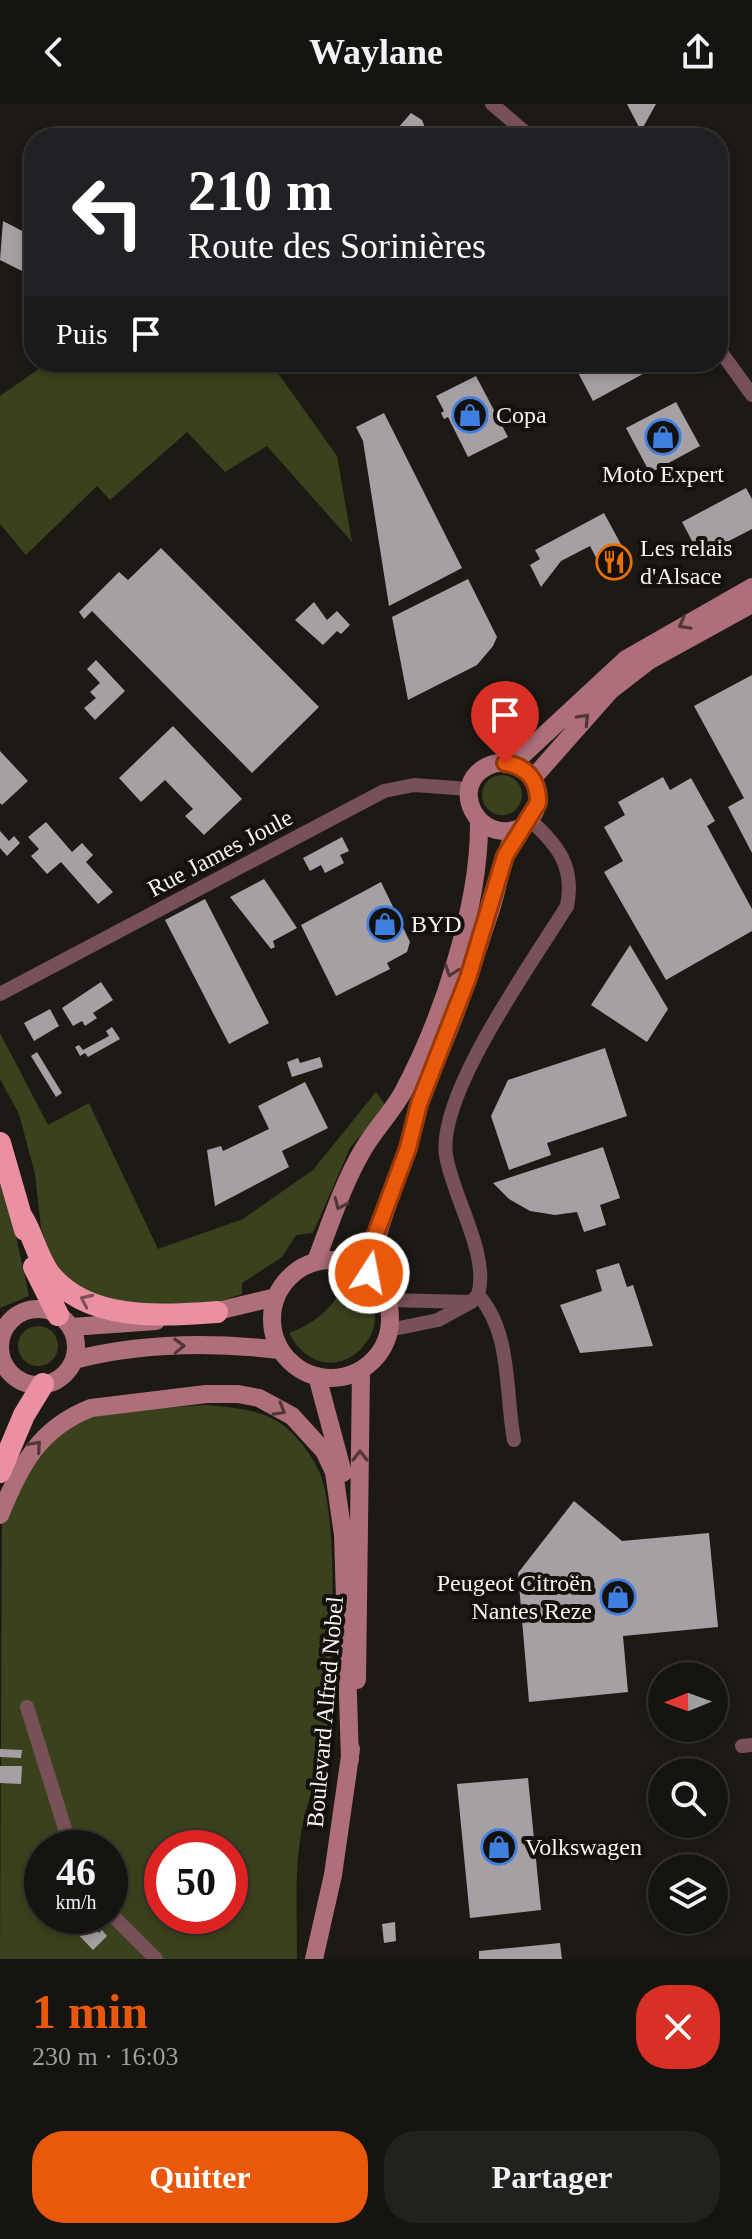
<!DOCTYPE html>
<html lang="fr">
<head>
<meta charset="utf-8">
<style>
	:root { --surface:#161410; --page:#23211e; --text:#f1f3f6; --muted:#9e9e9f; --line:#353330; --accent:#ea580c }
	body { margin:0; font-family:"Times New Roman",serif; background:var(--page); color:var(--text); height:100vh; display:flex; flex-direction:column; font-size:30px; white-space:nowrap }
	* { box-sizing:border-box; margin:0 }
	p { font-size:26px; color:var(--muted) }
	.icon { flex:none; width:44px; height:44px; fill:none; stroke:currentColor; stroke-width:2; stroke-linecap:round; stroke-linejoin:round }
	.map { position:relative; height:1855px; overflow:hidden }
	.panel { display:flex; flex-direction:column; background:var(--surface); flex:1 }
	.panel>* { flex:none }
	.guide { position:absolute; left:24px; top:24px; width:704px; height:244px; border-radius:32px; box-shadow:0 4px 12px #0003,0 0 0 2px var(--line); background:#202124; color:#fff; overflow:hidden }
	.needle { width:52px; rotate:269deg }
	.tools { position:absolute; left:648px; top:1558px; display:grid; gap:16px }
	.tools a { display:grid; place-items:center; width:80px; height:80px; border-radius:50%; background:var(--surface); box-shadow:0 4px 12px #0003,0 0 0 2px var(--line); font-size:40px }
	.speed { position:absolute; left:24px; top:1726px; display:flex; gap:16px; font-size:40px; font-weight:700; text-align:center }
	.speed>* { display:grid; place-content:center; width:104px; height:104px; border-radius:50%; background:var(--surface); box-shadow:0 4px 12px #0003,0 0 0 2px var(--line); line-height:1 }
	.speed small { font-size:20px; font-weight:400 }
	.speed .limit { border:12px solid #d22; background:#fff; color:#111 }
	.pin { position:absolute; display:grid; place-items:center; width:68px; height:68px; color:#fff; margin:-82px -34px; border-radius:50% 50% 50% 0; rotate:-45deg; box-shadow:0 0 8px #0007 }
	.pin .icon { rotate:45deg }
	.me { position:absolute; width:88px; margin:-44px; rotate:11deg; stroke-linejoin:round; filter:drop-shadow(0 0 6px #0008) }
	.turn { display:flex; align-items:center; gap:28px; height:168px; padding:0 32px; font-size:36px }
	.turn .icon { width:104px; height:104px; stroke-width:2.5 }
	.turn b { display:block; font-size:56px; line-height:68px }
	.then { display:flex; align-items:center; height:76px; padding:0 32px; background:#0003; gap:16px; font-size:30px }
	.round { display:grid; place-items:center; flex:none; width:84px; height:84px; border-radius:32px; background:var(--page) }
	.summary { display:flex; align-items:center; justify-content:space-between; height:136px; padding:0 32px }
	h1 { font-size:48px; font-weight:800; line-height:60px; color:var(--accent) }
	.primary-button { display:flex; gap:16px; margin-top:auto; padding:16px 32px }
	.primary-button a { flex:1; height:92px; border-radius:32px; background:var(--accent); color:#fff; font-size:32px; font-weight:800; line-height:92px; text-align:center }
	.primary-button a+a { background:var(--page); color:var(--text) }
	header { display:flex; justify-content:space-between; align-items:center; height:104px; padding:0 32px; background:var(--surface); font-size:36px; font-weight:800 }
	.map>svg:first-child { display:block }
</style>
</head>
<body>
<header><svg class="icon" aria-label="back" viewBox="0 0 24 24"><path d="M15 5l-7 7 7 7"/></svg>Waylane<svg class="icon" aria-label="share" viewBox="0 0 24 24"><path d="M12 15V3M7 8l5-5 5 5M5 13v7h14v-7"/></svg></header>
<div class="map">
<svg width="752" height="1855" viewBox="0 0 752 1855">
	<rect width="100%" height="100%" fill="#1d1a15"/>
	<path fill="#3a421d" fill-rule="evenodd" d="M49,258H270L337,352L352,438L267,342L225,368L187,328L110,396L97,382L26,451L0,420V292Z
		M482 691a20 20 0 1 1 40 0a20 20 0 1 1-40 0Z
		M0,929L48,1021L89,999L158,1145L243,1115L313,1066L376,988L386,1002L350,1044L313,1129L296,1131L282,1153L242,1179V1190L213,1199L124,1200L77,1184L52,1157L41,1124L35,1070L19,1010L0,975Z
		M0,1058L29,1192L0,1204Z
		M346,1173C421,1211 331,1307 289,1229C314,1220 339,1201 346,1173Z
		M18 1242a20 20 0 1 1 40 0a20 20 0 1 1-40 0Z
		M205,1301C236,1304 268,1305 291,1328C300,1337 311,1351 317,1363C344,1414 328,1593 327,1657C290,1717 297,1788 297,1855H0L2,1421L29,1357L79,1313L119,1307ZM42,1744H110V1812H42ZM162,1744H230V1812H162Z"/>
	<path fill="#a69fa4" d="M627,0H656L641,27Z
		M411,9L422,16L425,24L437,34H402L405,30L398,24Z
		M3,117L34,133V173L0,156Z
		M580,258H665L593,297L576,265L582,262Z
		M476,272L508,333L468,353L448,313L444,315L441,309L444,307L436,292Z
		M676,298L700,342L650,369L626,324Z
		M384,309L462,464L389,502L363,337L356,323Z
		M746,384L752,395V425L700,452L682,418Z
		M604,409L630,457L605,471L590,442L561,457L541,483L530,461L540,455L535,446Z
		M161,444L319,603L252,669L92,507L84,515L79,508L119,468L128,476Z
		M468,475L497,533L493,542L477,561L408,596L392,513Z
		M314,498L327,516L337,507L350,521L341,530L337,527L323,541L295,516Z
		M96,556L125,587L95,616L84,604L96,594L90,588L100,579L87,565Z
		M752,571V749L728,703L744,694L694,602Z
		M173,622L242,695L204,731L185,712L193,705L165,676L141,698L119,674Z
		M0,647L28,677L2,701L0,699Z
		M663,673L670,686L691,674L715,717L707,722L752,805V827L666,876L604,768L623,757L604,723L625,711L618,698Z
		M46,718L72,748L82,739L93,751L86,758L113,788L98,800L61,758L47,770L31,752L39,745L28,733Z
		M0,727L9,737L14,732L20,739L7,752L0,744Z
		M342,733L349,747L340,751L344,759L325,769L321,761L310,767L303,754Z
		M264,775L297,824L273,837L275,843L271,845L230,793Z
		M381,778L410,838L407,848L387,859L390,865L336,892L301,821Z
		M205,795L269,919L229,940L165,816Z
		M630,841L668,905L647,938L591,901Z
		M101,878L113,896L93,909L97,914L85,922L82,917L73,922L62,904Z
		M50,905L59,922L34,937L24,919Z
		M112,923L120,935L88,953L85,949L80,952L75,943L79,941L83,946L109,932L106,927Z
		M605,944L627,1012L547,1039L551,1051L509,1066L491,1012L508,976Z
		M37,948L62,989L56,993L31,952Z
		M320,953L323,963L292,973L287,958L298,954L300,959Z
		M305,978L328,1024L282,1047L289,1063L215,1102L207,1046L221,1042L223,1047L269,1025L258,1002Z
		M603,1043L620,1094L600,1101L606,1121L584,1128L577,1108L555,1111L530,1107L509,1095L493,1079Z
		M619,1159L627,1183L633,1181L653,1242L580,1249L560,1201L602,1187L596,1166Z
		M574,1397L622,1437L709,1429L718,1523L623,1532L628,1588L529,1598L518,1469Z
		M0,1645L22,1646L21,1654L0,1653Z
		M0,1662H22L21,1680L0,1679Z
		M528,1674L541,1806L470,1814L457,1680Z
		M73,1812H82L99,1829L102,1826L107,1832L93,1846L68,1820Z
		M395,1818L396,1837L384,1839L382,1820Z
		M560,1839L562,1855H479V1847Z"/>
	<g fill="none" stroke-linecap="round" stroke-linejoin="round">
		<path stroke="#785158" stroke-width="14" d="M492,0L532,34
			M718,244L752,291
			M0,890L384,687L414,681L470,685
			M478,1191C512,1228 505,1289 514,1336
			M387,1196L471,1198L438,1216L389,1226
			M471,1198L478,1191C490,1150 452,1092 446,1051C437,990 534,856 567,802C575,763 558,741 530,716
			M27,1603L71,1744
			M742,1642L752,1641
			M110,1809L156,1855"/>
		<path stroke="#ae6f7a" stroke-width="18" d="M513,660L626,555L752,483
			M533,674L610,587L650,556L752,500
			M272 1215a59 59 0 1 1 118 0a59 59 0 1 1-118 0Z
			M316,1157C330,1120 344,1077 364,1044C376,1024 392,1008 403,988C442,915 480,801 479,718
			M369,1169C376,1126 393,1088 407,1047C412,1031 414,1015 419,1000C427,975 439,951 449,926C464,889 476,850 489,811C498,787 500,759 512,736C519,723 533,717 537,702C545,674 514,650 488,662C447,681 478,742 520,724
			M0 1243a38 38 0 1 1 76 0a38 38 0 1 1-76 0Z
			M205,1210L276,1193
			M71,1223L156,1217
			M74,1256C140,1239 212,1238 280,1246
			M317,1272L343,1369
			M0,1411C20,1362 39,1324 91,1304L206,1290H238L259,1294L292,1312L324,1347L334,1368L343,1431L350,1656
			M357,1576L361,1267
			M314,1855L333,1771L351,1645"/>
		<path stroke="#eb90a2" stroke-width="22" d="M0,1039L25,1126
			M22,1113C33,1130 37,1153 49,1169C87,1218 162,1212 217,1208
			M34,1163L58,1211
			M0,1368L24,1311L43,1280"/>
	</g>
	<defs><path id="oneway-chevron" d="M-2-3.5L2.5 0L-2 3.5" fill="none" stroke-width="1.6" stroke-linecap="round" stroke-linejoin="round" transform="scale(2)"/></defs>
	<g stroke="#523738">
		<use href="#oneway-chevron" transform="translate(684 520) rotate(151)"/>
		<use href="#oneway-chevron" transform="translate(584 615) rotate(-46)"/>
		<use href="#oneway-chevron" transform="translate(451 867) rotate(109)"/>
		<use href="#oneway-chevron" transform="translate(340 1100) rotate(113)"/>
		<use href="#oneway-chevron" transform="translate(179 1242) rotate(-2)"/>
		<use href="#oneway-chevron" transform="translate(280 1306) rotate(30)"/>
		<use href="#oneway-chevron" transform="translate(36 1342) rotate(-49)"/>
		<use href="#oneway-chevron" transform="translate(360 1352) rotate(-90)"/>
	</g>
	<use stroke="#805057" href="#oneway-chevron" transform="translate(86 1196) rotate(-155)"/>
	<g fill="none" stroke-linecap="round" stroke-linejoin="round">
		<defs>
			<path id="route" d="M369,1169L374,1135L408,1044L419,1000L468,874L505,752L538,699C539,677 527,662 505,659"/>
		</defs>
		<use href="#route" stroke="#983908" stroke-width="20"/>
		<use href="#route" stroke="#ea580c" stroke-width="14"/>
	</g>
	<defs>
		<symbol id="shop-ring" viewBox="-11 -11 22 22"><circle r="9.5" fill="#14110c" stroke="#3f7fe0" stroke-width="1.5"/><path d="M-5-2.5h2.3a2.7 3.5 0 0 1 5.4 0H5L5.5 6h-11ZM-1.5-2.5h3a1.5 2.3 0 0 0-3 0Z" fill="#3f7fe0"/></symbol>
		<symbol id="restaurant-ring" viewBox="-11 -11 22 22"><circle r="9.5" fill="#14110c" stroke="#e8710a" stroke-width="1.5"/><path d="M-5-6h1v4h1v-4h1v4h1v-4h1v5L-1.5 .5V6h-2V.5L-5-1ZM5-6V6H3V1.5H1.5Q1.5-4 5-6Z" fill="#e8710a"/></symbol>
	</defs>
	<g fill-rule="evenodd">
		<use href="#shop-ring" x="450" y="291" width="40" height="40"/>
		<use href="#shop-ring" x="643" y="313" width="40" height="40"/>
		<use href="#restaurant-ring" x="594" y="438" width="40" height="40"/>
		<use href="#shop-ring" x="365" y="800" width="40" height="40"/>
		<use href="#shop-ring" x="598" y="1473" width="40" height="40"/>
		<use href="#shop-ring" x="479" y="1723" width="40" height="40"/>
	</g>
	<g text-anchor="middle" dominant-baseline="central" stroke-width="8" stroke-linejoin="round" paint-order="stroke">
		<g font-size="24" fill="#f6f4f0" stroke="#14110c" text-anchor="start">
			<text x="496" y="311">Copa</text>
			<text x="663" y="370" text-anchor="middle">Moto Expert</text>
			<text x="640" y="444">Les relais<tspan x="640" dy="28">d'Alsace</tspan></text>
			<text x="411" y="820">BYD</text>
			<text x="592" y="1479" text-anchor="end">Peugeot Citroën<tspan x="592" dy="28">Nantes Reze</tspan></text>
			<text x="525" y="1743">Volkswagen</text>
		</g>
		<g font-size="24" fill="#f6f4f0" stroke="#14110c">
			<text transform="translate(220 749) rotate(-28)">Rue James Joule</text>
			<text transform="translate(325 1608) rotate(-85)">Boulevard Alfred Nobel</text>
		</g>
	</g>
</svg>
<div class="tools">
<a><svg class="needle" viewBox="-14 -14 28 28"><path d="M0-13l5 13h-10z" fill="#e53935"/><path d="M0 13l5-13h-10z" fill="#9e9e9f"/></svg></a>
<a><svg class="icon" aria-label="search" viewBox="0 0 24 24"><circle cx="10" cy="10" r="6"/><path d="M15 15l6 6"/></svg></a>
<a><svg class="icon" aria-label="layers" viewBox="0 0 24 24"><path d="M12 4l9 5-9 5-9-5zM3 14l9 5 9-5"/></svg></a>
</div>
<div class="speed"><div>46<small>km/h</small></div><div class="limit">50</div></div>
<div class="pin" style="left:505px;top:659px;background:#d93025"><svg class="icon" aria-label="arrive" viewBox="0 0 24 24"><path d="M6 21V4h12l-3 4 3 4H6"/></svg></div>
<svg class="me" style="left:369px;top:1169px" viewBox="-20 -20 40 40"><circle r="17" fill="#ea580c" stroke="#fff" stroke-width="3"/><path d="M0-11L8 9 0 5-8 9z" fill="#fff"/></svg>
<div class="guide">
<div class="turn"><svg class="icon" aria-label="left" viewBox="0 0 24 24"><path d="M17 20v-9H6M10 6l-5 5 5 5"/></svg><div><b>210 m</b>Route des Sorinières</div></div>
<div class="then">Puis<svg class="icon" aria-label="arrive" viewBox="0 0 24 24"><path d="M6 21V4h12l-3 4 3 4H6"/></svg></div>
</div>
</div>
<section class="panel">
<div class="summary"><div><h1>1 min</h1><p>230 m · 16:03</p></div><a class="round" style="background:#d93025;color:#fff"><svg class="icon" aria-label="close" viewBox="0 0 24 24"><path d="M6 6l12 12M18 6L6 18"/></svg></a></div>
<div class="primary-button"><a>Quitter</a><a>Partager</a></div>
</section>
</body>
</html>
